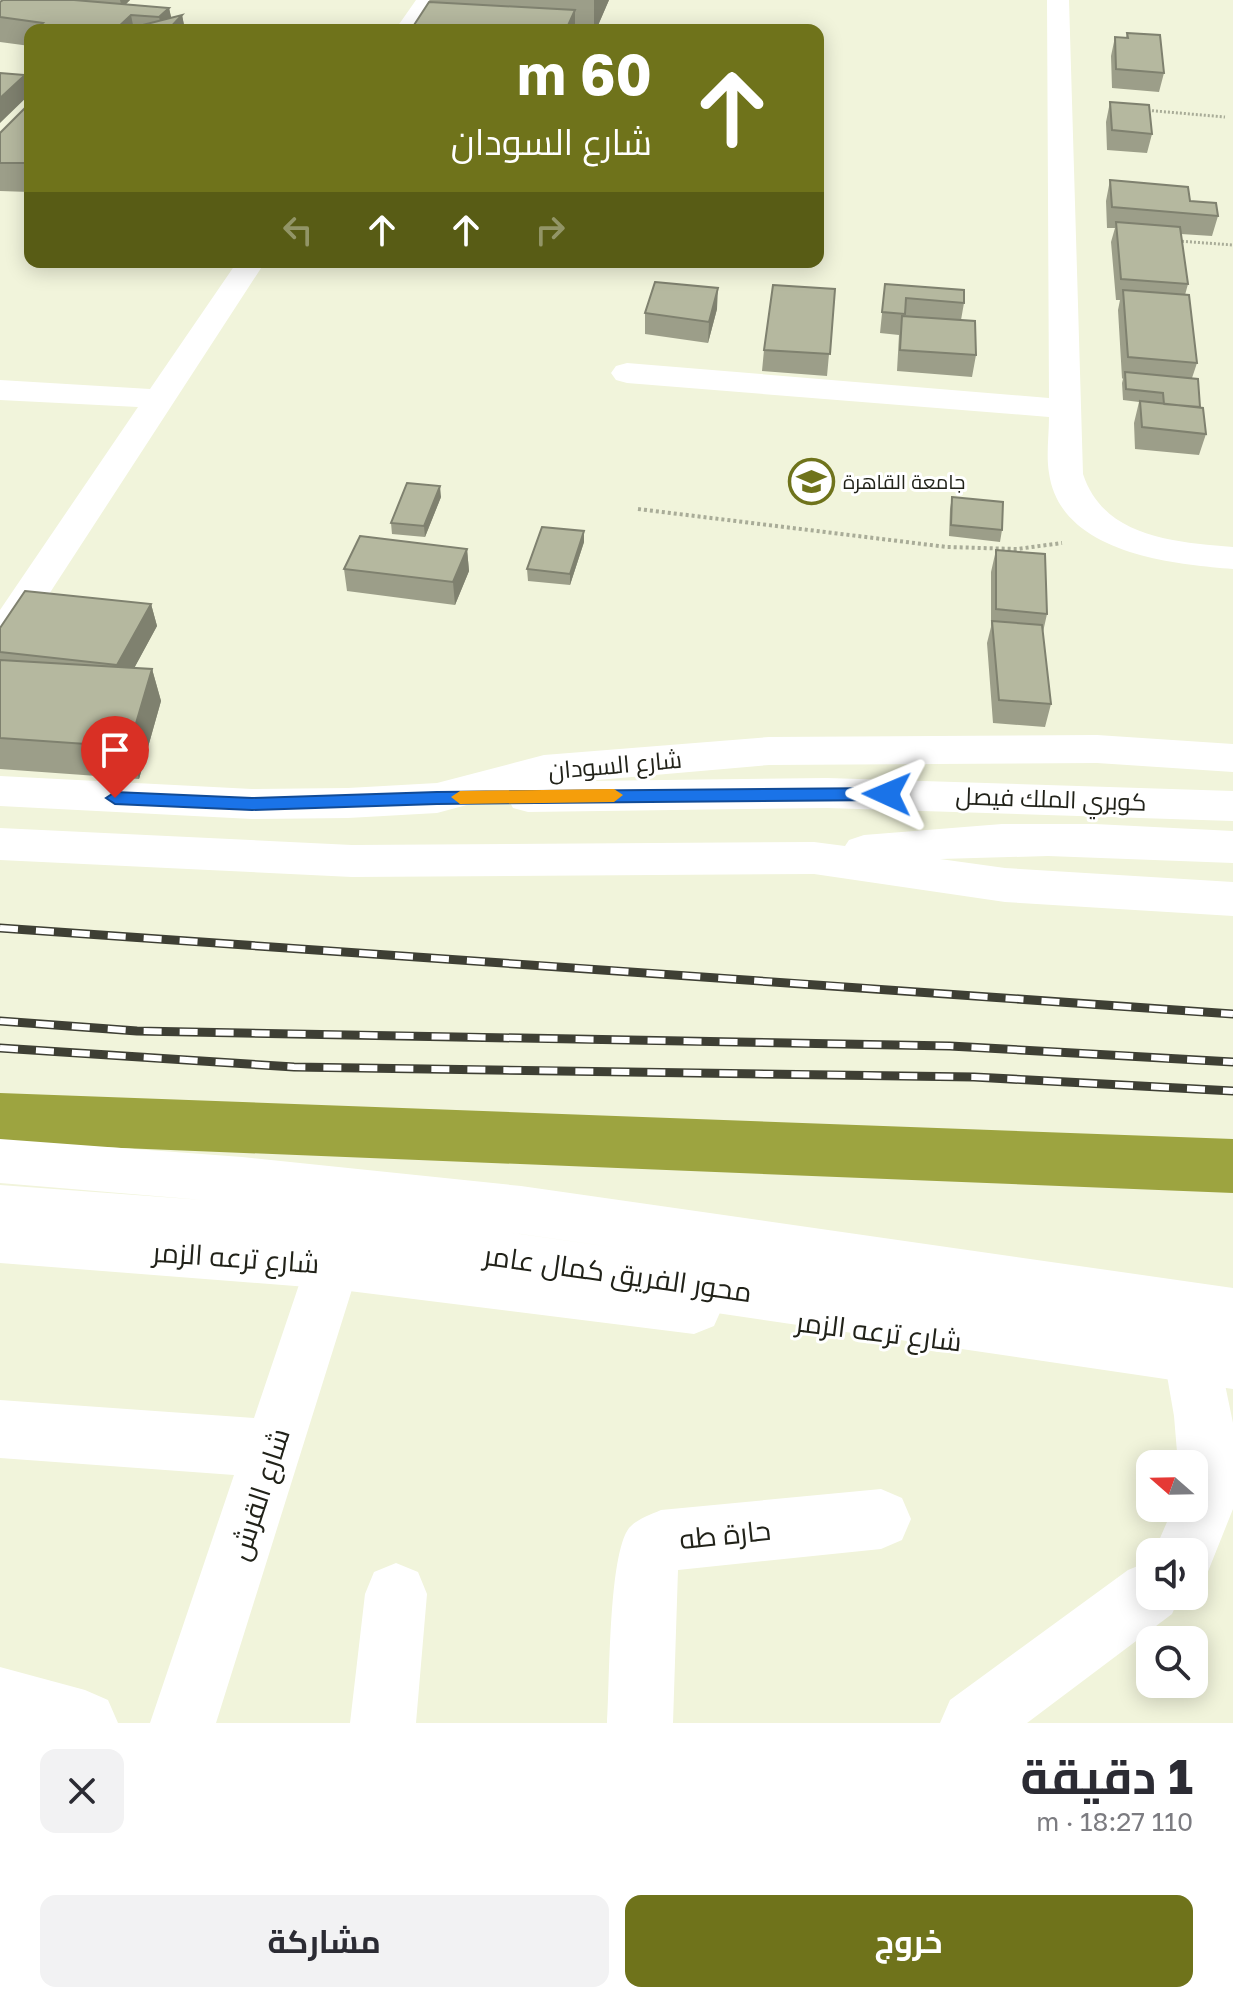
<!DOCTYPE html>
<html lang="ar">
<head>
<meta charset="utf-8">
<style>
	:root { --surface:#fff; --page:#f2f2f3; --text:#2b2b33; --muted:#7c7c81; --accent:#6f731b }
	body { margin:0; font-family:"Golos Text",Cairo,sans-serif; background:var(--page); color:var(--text); direction:rtl; height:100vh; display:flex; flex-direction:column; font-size:30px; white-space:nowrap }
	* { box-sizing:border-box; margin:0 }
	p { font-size:26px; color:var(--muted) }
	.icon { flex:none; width:44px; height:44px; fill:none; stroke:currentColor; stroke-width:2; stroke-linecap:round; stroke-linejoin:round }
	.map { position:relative; height:1723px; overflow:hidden; direction:ltr }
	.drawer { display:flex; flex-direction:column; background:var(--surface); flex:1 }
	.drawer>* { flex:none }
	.banner { position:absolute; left:24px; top:24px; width:800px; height:244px; border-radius:16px; box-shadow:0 4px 20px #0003; direction:rtl; background:#6f731b; color:#fff; overflow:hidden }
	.needle { width:52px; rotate:290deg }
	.buttons { position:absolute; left:1136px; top:1450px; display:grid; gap:16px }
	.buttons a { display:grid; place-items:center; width:72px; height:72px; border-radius:16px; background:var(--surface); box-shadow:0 4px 20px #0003; font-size:40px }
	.pin { position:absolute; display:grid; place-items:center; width:68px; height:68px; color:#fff; margin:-82px -34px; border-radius:50% 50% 50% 0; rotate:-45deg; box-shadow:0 0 8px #0007 }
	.pin .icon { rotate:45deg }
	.me { position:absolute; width:88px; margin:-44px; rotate:271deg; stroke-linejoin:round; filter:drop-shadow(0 0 6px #0008) }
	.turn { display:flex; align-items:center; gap:28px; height:168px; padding:0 40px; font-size:36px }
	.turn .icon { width:104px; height:104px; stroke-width:2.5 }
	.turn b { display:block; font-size:56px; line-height:68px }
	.lanes { display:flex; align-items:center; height:76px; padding:0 40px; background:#0003; justify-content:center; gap:40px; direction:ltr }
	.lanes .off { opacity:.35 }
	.round { display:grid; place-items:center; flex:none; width:84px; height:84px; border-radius:16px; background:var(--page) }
	.headline { display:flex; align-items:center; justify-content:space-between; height:136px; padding:0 40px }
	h1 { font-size:48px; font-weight:700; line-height:60px }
	.cta { display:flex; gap:16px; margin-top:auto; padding:16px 40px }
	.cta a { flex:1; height:92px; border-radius:16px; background:var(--accent); color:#fff; font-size:32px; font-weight:700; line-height:92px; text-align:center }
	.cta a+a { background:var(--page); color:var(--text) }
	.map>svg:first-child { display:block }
</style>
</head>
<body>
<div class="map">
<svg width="1233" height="1723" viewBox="0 0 1233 1723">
	<rect width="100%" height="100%" fill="#f1f4db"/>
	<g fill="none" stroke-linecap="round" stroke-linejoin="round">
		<path fill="#9da440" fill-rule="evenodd" d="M0,1093L1233,1139V1193L0,1143Z"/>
		<path stroke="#a9ac98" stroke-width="3" stroke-dasharray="2 2" stroke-linecap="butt" d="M1144,110L1225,117
			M1178,241L1233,245"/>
		<path stroke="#a9ac98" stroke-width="4" stroke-dasharray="3 3" stroke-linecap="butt" d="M638,509L947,547L1017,549L1062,543"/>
		<path fill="#fff" fill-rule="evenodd" d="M416,0H438L419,30H395Z
			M1047,0H1069L1083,474C1104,538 1175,542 1233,547V569C1171,564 1060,553 1049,473C1046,455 1049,436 1049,417L627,383L616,380L611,373L616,366L627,363L1049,398Z
			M237,262H265L14,648L0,651V610L138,407L0,400V380L150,389Z
			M333,1239L352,1246L360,1264L216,1723H150L234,1475L0,1458V1400L254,1418L306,1264L314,1246Z
			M1194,1343L1214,1351L1222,1370L1233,1423V1509L1207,1574L1194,1579V1552H1154L1173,1508H1194V1464H1178L1174,1416L1166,1370L1174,1351Z
			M881,1489L902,1498L911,1519L902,1540L881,1549L678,1570L673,1723H607C610,1683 608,1556 629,1528C637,1519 650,1515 661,1510Z
			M1150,1561V1596H1180L1172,1614L1027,1723H940L950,1700L1128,1570Z
			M396,1563L418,1572L427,1594L416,1723H350L365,1594L374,1572Z
			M0,1667L85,1690L108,1700L118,1723H0Z"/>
		<path fill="#fff" fill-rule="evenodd" d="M1097,735L1233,744V772L1097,763L769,765L586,781L827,778L1233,791V821L827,808L528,812L513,808L507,797L508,794L437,813L348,818L252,819L0,806V776L252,789L348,788L437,783L544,755L769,737Z
			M1002,824H1095L1233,831V863L1048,856L940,859L1005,868L1233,882V916L1005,902L814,874L352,877L0,860V828L352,845L814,842L845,846L849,840L864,835Z
			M0,1215L333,1239L694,1282L714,1290L722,1308L714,1326L694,1334L333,1289L0,1263Z"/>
		<path fill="#fff" fill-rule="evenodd" d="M0,1139L242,1157L521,1186L1233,1288V1389L513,1283L235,1250L0,1231V1185L203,1200L0,1183ZM240,1203L521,1234L640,1251L513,1233Z"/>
		<defs>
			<path id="rail" d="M0,928L1233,1014
				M0,1021L137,1031L950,1046L1233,1062
				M0,1048L294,1067L974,1077L1233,1091"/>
		</defs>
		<use href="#rail" stroke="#3e3f34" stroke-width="9"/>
		<use href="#rail" stroke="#fff" stroke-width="6" stroke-dasharray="18" stroke-linecap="butt"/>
	</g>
	<path fill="#9c9e89" d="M3,0H130L126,4L169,8L171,18L182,15L185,30H30V46L0,42V2Z
		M429,0H609L596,30H414V25L430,2Z
		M1127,33L1164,73L1159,92L1112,88L1111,56L1115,37L1126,38Z
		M1110,102L1152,134L1147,153L1107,150L1106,122Z
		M30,103V192L0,191V133Z
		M1110,180L1190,201L1218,216L1212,236L1181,234L1188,284L1185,295L1197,363L1192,378L1206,434L1199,455L1135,449L1134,423L1139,402L1123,400L1122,383L1123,379L1122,378L1118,310L1120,300H1116L1111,242L1115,228H1107L1106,201Z
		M885,284L964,303L961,320L976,355L972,377L897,371L899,335L880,333Z
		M835,289L827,376L762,371L764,350Z
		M717,309L708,343L645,334V313Z
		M441,497L425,537L392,534L391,523Z
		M952,497L1002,530L1000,542L949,536L950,509Z
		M584,531V542L570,585L528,581L527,569Z
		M467,549L469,571L455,605L347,591L344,569Z
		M996,550L1047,614L1043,632L1051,704L1045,727L993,723L987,643L991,627V572Z
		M151,604L157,626L134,668L152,669L161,701L139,779L0,769V628Z"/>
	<path fill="#7f816f" d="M120,0H130L122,8Z
		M594,0H609L596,30H594Z
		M169,8L173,25L182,15L185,30H162L159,17Z
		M575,10V30H566Z
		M131,15L134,30H115Z
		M25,75L30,94L0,123V98Z
		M718,288L717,309L708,343L709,322Z
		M440,486L441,497L425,537L424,526Z
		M584,531V542L570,585V574Z
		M467,549L469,571L455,605L453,582Z
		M151,604L157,626L124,687L117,665Z
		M152,669L161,701L139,779L129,747Z"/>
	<path fill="#b5b89f" stroke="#7f816f" stroke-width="2" d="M3,0H74L169,8L159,17L131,15L115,30L74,26L70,30H35L43,23L0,17V2Z
		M429,2L575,10L566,30H495L414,25Z
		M182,15L168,30H123Z
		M1127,33L1160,35L1164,73L1116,69L1115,37L1128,38Z
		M0,73L25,75L0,98Z
		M1110,102L1149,105L1152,134L1112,130Z
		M30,103V163H0V133Z
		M1110,180L1188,187L1190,201L1216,203L1218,216L1112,207Z
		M1116,222L1180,227L1188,284L1121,279Z
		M655,282L718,288L709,322L645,313Z
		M885,284L964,290V303L906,298L905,314L882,312Z
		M773,285L835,289L830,354L764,350Z
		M1123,290L1189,295L1197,363L1128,357Z
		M902,316L975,321L976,355L900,350Z
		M1125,372L1198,379L1200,407L1164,404L1163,393L1126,389Z
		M1140,401L1203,408L1206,434L1142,427Z
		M407,483L440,486L424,526L391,523Z
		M952,497L1003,502L1002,530L951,525Z
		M542,527L584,531L570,574L527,569Z
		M360,536L467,549L453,582L344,569Z
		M996,550L1045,554L1047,614L996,609Z
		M25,591L151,604L117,665L0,652V628Z
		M992,621L1042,625L1051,704L999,700Z
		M0,660L152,669L129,747L0,738Z"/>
	<path fill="#1a73e8" stroke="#114b97" stroke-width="2" d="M887,788L896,794L887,800L437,804L252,810L115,804L106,798L115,792L252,798L437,792Z"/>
	<path fill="#f59e0b" d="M614,789L623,795L614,802L460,804L451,797L460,791Z"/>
	<defs>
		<symbol id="university-ring" viewBox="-11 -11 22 22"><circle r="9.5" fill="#fff" stroke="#6f731b" stroke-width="1.5"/><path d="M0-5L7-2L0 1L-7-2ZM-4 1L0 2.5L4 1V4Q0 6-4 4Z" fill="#6f731b"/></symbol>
	</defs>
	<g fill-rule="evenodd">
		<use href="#university-ring" x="786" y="456" width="51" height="51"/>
	</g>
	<g text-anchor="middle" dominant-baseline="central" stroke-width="6" stroke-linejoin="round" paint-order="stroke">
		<g font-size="20" fill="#212219" stroke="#fff" text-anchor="start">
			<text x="843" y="481">جامعة القاهرة</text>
		</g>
		<g font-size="24" fill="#212219" stroke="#fff">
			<text transform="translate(615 764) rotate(-5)">شارع السودان</text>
			<text transform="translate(1051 798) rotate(2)">كوبري الملك فيصل</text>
		</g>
		<g font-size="28" fill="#212219" stroke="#fff">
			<text transform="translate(236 1257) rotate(4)">شارع ترعه الزمر</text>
			<text transform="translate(618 1273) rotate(8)">محور الفريق كمال عامر</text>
			<text transform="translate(879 1331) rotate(7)">شارع ترعه الزمر</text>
			<text transform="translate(259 1494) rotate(-72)">شارع القرش</text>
			<text transform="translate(725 1534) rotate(-6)">حارة طه</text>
		</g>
	</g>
</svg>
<div class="buttons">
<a><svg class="needle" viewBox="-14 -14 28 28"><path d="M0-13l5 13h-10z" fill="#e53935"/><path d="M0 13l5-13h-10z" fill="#7c7c81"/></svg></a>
<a><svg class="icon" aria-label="sound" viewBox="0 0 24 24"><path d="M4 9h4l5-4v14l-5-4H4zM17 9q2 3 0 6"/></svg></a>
<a><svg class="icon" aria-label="search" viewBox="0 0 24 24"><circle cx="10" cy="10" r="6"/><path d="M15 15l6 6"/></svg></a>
</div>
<div class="pin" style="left:115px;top:798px;background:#d93025"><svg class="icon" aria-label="arrive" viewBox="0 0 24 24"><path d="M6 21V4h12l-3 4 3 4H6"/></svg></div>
<svg class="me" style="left:887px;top:794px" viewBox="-20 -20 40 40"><path d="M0-17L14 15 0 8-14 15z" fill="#1a73e8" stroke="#fff" stroke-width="4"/></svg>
<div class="banner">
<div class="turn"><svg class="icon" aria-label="ahead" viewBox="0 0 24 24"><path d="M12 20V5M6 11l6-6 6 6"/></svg><div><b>60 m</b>شارع السودان</div></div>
<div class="lanes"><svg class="icon off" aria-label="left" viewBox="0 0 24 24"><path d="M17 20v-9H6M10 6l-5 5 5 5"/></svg><svg class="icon" aria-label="ahead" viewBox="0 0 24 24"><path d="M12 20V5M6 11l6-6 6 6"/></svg><svg class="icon" aria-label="ahead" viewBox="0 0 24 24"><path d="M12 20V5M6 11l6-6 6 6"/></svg><svg class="icon off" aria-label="right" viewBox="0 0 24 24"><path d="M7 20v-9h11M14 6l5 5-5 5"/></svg></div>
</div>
</div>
<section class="drawer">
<div class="headline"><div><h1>1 دقيقة</h1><p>110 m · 18:27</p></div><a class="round"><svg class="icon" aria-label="close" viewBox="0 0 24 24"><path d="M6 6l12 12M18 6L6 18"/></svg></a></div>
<div class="cta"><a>خروج</a><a>مشاركة</a></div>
</section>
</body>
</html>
